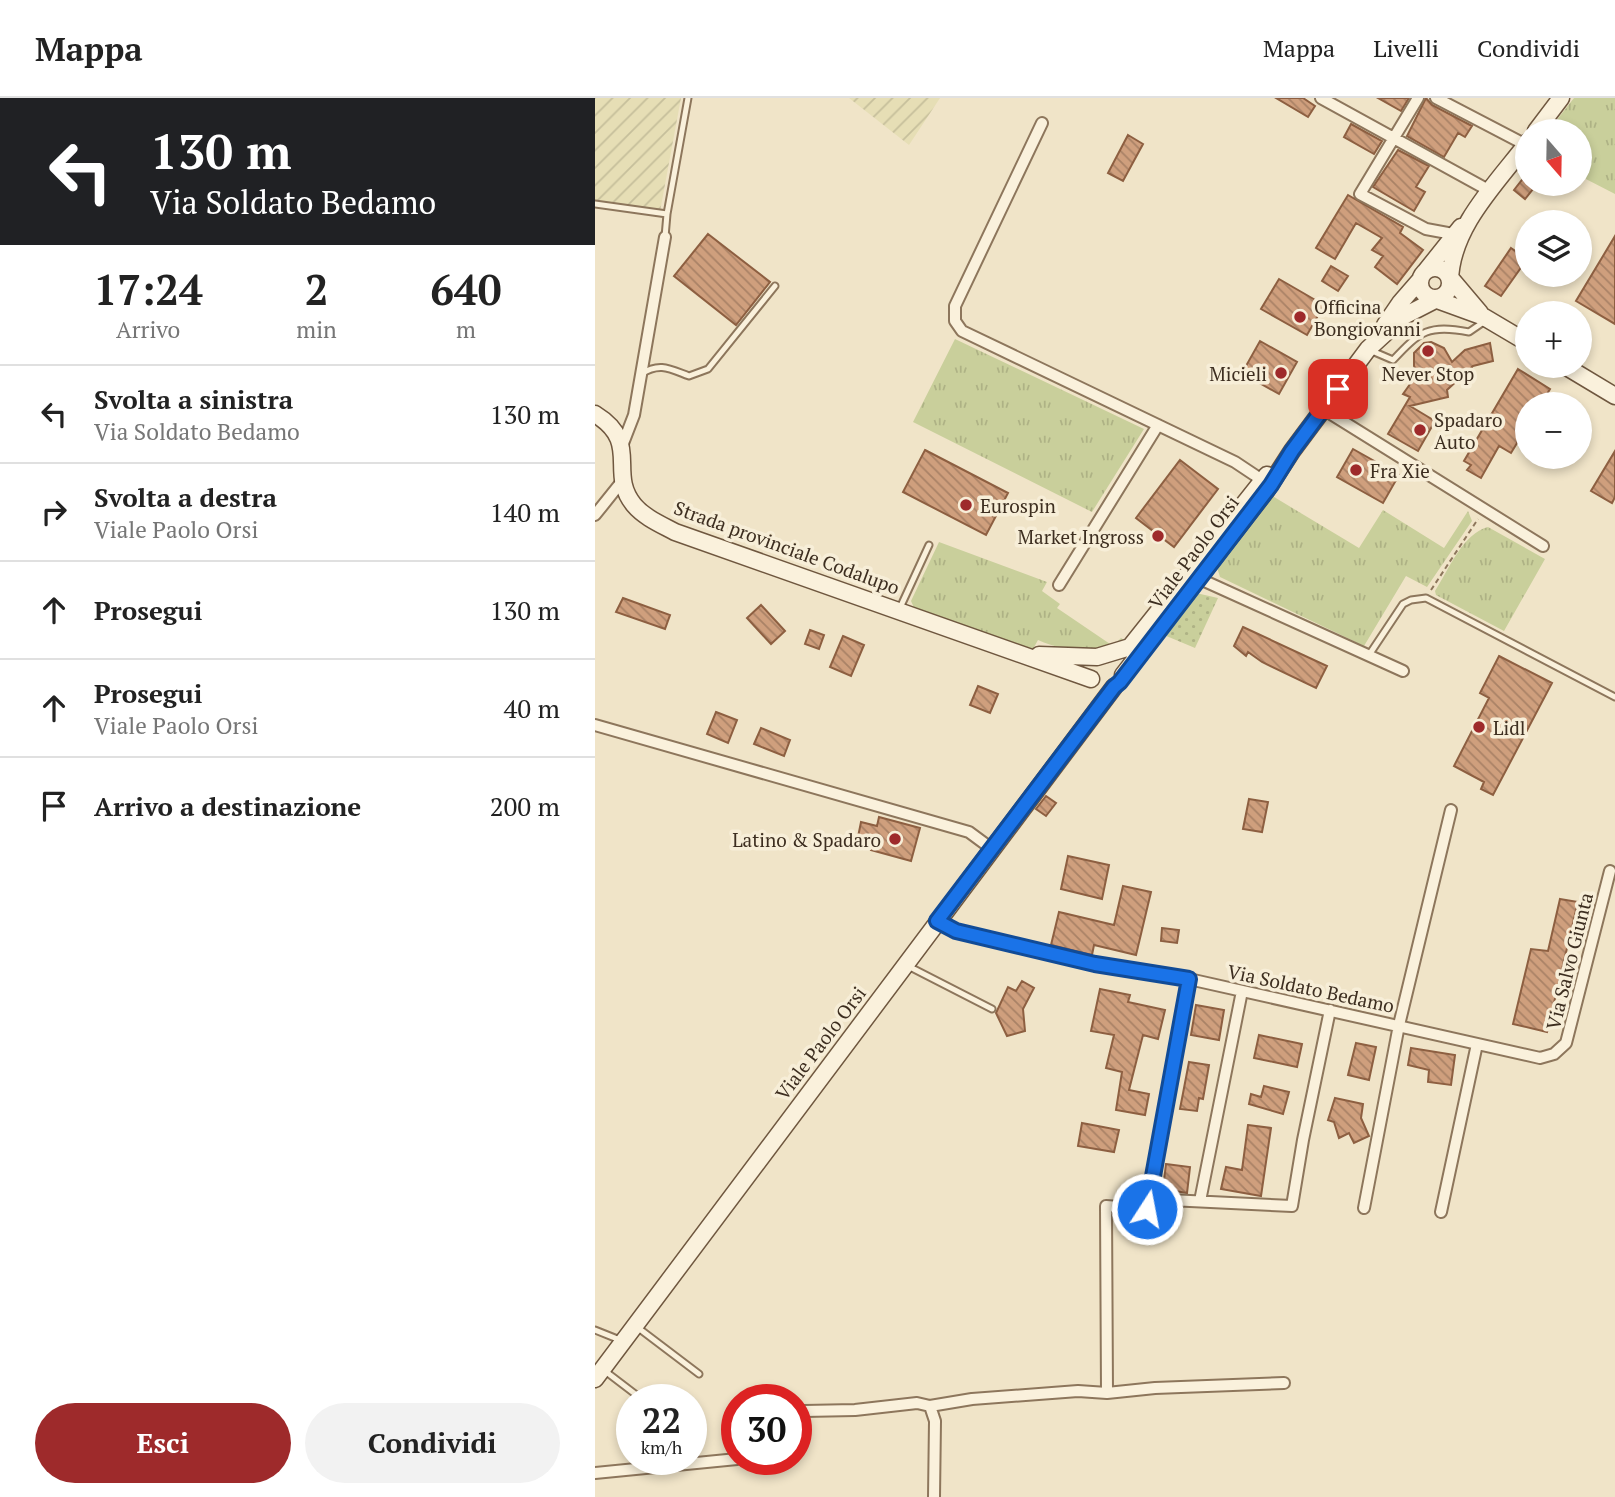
<!DOCTYPE html>
<html lang="it">
<head>
<meta charset="utf-8">
<style>
	:root { --surface:#fff; --page:#f2f2f2; --text:#222; --muted:#767676; --line:#e0e0e0; --accent:#9e2a2b }
	body { margin:0; font-family:"PT Serif",serif; background:var(--page); color:var(--text); height:100vh; display:flex; flex-direction:column; font-size:26px; white-space:nowrap }
	* { box-sizing:border-box; margin:0 }
	p { font-size:23px; color:var(--muted) }
	.icon { flex:none; width:38px; height:38px; fill:none; stroke:currentColor; stroke-width:2; stroke-linecap:round; stroke-linejoin:round }
	.map { position:relative; flex:1; overflow:hidden }
	.drawer { display:flex; flex-direction:column; background:var(--surface); width:595px }
	.drawer>* { flex:none }
	.guide { background:#202124; color:#fff; overflow:hidden }
	.needle { width:46px; rotate:160deg }
	.controls { position:absolute; left:920px; top:21px; display:grid; gap:14px }
	.controls a { display:grid; place-items:center; width:77px; height:77px; border-radius:50%; background:var(--surface); box-shadow:0 4px 10px #0003; font-size:35px }
	.speed { position:absolute; left:21px; top:1286px; display:flex; gap:14px; font-size:35px; font-weight:700; text-align:center }
	.speed>* { display:grid; place-content:center; width:91px; height:91px; border-radius:50%; background:var(--surface); box-shadow:0 4px 10px #0003; line-height:1 }
	.speed small { font-size:18px; font-weight:400 }
	.speed .limit { border:10px solid #d22; background:#fff; color:#111 }
	.pin { position:absolute; display:grid; place-items:center; width:60px; height:60px; color:#fff; margin:-30px; border-radius:14px; box-shadow:0 4px 10px #0006 }
	.me { position:absolute; width:77px; margin:-38px; rotate:11deg; stroke-linejoin:round; filter:drop-shadow(0 0 5px #0008) }
	.turn { display:flex; align-items:center; gap:24px; height:147px; padding:0 35px; font-size:32px }
	.turn .icon { width:91px; height:91px; stroke-width:2.5 }
	.turn b { display:block; font-size:49px; line-height:60px }
	.eta { display:flex; justify-content:space-evenly; align-items:center; height:119px; text-align:center }
	.eta b { font-size:42px; font-weight:800; line-height:49px }
	.primary-button { display:flex; gap:14px; margin-top:auto; padding:14px 35px }
	.primary-button a { flex:1; height:80px; border-radius:42px; background:var(--accent); color:#fff; font-size:28px; font-weight:800; line-height:80px; text-align:center }
	.primary-button a+a { background:var(--page); color:var(--text) }
	ul { padding:0; list-style:none }
	li { display:flex; align-items:center; gap:21px; height:98px; padding:0 35px; border-top:2px solid var(--line) }
	li div { flex:1 }
	li b { display:block; font-size:26px }
	li em { font-style:normal }
	header { display:flex; align-items:center; gap:42px; box-sizing:border-box; height:98px; padding:0 35px; background:var(--surface); border-bottom:2px solid var(--line) }
	header strong { font-size:33px }
	nav { display:flex; gap:38px; margin-inline-start:auto; font-size:24px }
	main { display:flex; flex:1; min-height:0 }
	.map>svg:first-child { display:block }
</style>
</head>
<body>
<header>
<strong>Mappa</strong>
<nav><a>Mappa</a><a>Livelli</a><a>Condividi</a></nav>
</header>
<main>
<section class="drawer">
<div class="guide">
<div class="turn"><svg class="icon" aria-label="left" viewBox="0 0 24 24"><path d="M17 20v-9H6M10 6l-5 5 5 5"/></svg><div><b>130 m</b>Via Soldato Bedamo</div></div>
</div>
<div class="eta">
<div><b>17:24</b><p>Arrivo</p></div>
<div><b>2</b><p>min</p></div>
<div><b>640</b><p>m</p></div>
</div>
<ul>
<li><svg class="icon" aria-label="left" viewBox="0 0 24 24"><path d="M17 20v-9H6M10 6l-5 5 5 5"/></svg><div><b>Svolta a sinistra</b><p>Via Soldato Bedamo</p></div><em>130 m</em></li>
<li><svg class="icon" aria-label="right" viewBox="0 0 24 24"><path d="M7 20v-9h11M14 6l5 5-5 5"/></svg><div><b>Svolta a destra</b><p>Viale Paolo Orsi</p></div><em>140 m</em></li>
<li><svg class="icon" aria-label="ahead" viewBox="0 0 24 24"><path d="M12 20V5M6 11l6-6 6 6"/></svg><div><b>Prosegui</b></div><em>130 m</em></li>
<li><svg class="icon" aria-label="ahead" viewBox="0 0 24 24"><path d="M12 20V5M6 11l6-6 6 6"/></svg><div><b>Prosegui</b><p>Viale Paolo Orsi</p></div><em>40 m</em></li>
<li><svg class="icon" aria-label="arrive" viewBox="0 0 24 24"><path d="M6 21V4h12l-3 4 3 4H6"/></svg><div><b>Arrivo a destinazione</b></div><em>200 m</em></li>
</ul>
<div class="primary-button"><a>Esci</a><a>Condividi</a></div>
</section>
<div class="map">
<svg width="1020" height="1399" viewBox="0 0 1020 1399">
	<defs>
		<pattern id="farmland-furrows" width="10" height="10" patternUnits="userSpaceOnUse" patternTransform="scale(1.75)"><rect width="10" height="10" fill="#e6deb5"/><path d="M-1 1l2-2M0 10L10 0M9 11l2-2" fill="none" stroke="#c6bf9b"/></pattern>
		<pattern id="grass-tufts" width="24" height="20" patternUnits="userSpaceOnUse" patternTransform="scale(1.75)"><rect width="24" height="20" fill="#c9cf9b"/><path d="M3 7l-1-3M5 7V3M7 7l1-3M15 17l-1-3M17 17v-4M19 17l1-3" fill="none" stroke="#aeb285"/></pattern>
		<pattern id="garden-dots" width="8" height="8" patternUnits="userSpaceOnUse" patternTransform="scale(1.75)"><rect width="8" height="8" fill="#c9cf9b"/><path d="M2 2h.1M6 6h.1" fill="none" stroke="#aeb285" stroke-width="1.8" stroke-linecap="round"/></pattern>
		<pattern id="building-back-hatch" width="6" height="6" patternUnits="userSpaceOnUse" patternTransform="scale(1.75)"><rect width="6" height="6" fill="#cf9f7d"/><path d="M-1 5l2 2M0 0l6 6M5-1l2 2" fill="none" stroke="#a98266"/></pattern>
	</defs>
	<rect width="100%" height="100%" fill="#f0e4c8"/>
	<path fill="url(#farmland-furrows)" d="M0,0H86L64,119L0,106Z
		M254,0H345L314,47Z"/>
	<path fill="url(#grass-tufts)" d="M979,0H1020V96L985,78V33H953Z
		M360,241L549,331L497,414L318,324Z
		M674,396L764,450L788,412L849,450L873,413L877,423L832,489L811,478L769,548L625,479L621,466Z
		M893,429L950,461L909,533L841,497L840,493C853,473 868,435 893,429Z
		M344,444L452,484L447,493L465,506L462,510L518,548L526,540L533,545C500,553 475,556 443,542L438,551L320,512L316,503Z"/>
	<path fill="url(#garden-dots)" d="M601,495L623,500L600,550L569,537Z"/>
	<path fill="url(#building-back-hatch)" stroke="#8d5f41" stroke-width="2" d="M681,0H708L720,8L713,19Z
		M783,0H814L806,13Z
		M831,0L837,7L877,28L870,39L863,35L849,59L812,38Z
		M756,26L787,43L779,56L749,39Z
		M533,37L548,46L528,83L513,75Z
		M803,52L834,68L821,89L830,94L819,113L778,89Z
		M933,74V86H942L930,101L919,92Z
		M753,97L808,129L805,135L828,152L802,186L780,169L788,158L777,152L787,140L761,125L740,161L721,150Z
		M113,136L175,184L141,227L79,178Z
		M1020,138V226L981,203Z
		M916,150L932,161L906,198L890,188Z
		M736,168L753,178L743,193L727,183Z
		M684,181L729,207L712,237L666,211Z
		M665,243L702,264L684,296L647,275Z
		M836,244L849,250L857,264L870,252L895,245L898,263L878,268L852,292L853,299L815,308L840,323L823,353L793,336L815,299L808,296L823,275L819,268V255L829,245Z
		M923,271L955,291L946,306H933V327L916,355L904,348L886,380L872,372L876,367L869,363Z
		M758,351L804,377L788,405L742,379Z
		M330,352L413,395L391,437L308,394Z
		M1020,353V399L1017,405L996,393Z
		M585,362L623,391L579,449L541,420Z
		M28,500L75,517L70,531L21,514Z
		M166,507L190,533L176,546L152,520Z
		M648,529L732,568L721,590L667,564L653,554L651,558L639,548Z
		M215,532L229,537L224,551L210,546Z
		M248,538L269,547L256,578L235,569Z
		M904,558L957,585L898,697L886,691L889,684L859,668L894,600L885,595Z
		M383,588L403,596L395,615L375,607Z
		M121,614L142,622L133,645L112,636Z
		M166,630L195,642L189,658L159,646Z
		M451,698L461,705L451,718L441,711Z
		M654,701L673,704L667,734L648,731Z
		M284,719L325,730L316,763L276,752L279,742L263,739L266,724L282,728Z
		M473,758L514,767L507,801L466,791Z
		M528,788L556,794L541,857L499,847L497,857L456,847L464,814L519,827Z
		M965,801L983,804L952,934L918,926L936,851L953,853Z
		M567,830L584,832L582,845L566,843Z
		M427,883L439,890L428,911L430,933L412,938L401,915L413,889L421,893Z
		M505,891L535,897L533,904L570,912L563,941L548,937L534,992L554,996L550,1017L521,1012L527,974L511,970L519,937L496,933Z
		M601,907L629,912L624,942L596,937Z
		M664,937L707,946L702,969L659,960Z
		M761,945L781,949L774,982L753,977Z
		M816,950L860,957L856,987L833,984L834,972L813,967Z
		M594,964L614,967L608,1001L604,1000L602,1013L585,1011Z
		M669,988L694,994L688,1016L654,1006L656,996L666,999Z
		M740,1000L768,1006L766,1020L774,1038L759,1045L754,1035L744,1040L739,1024L733,1022Z
		M487,1025L524,1032L519,1054L483,1048Z
		M653,1027L676,1030L666,1098L626,1091L631,1069L647,1072Z
		M571,1066L595,1069L592,1095L568,1091Z"/>
	<g fill="none" stroke-linecap="round" stroke-linejoin="round">
		<defs>
			<path id="lane" d="M0,106L72,116
				M70,139L72,116L93,0
				M777,253L798,262C825,233 834,226 874,234L890,223
				M46,276C65,264 75,271 94,278L113,271L180,188
				M304,512L334,447
				M774,557L808,506L816,502L831,500L1020,599
				M313,868L397,911
				M42,1229L104,1276
				M0,1232L25,1242
				M10,1273L48,1302"/>
			<path id="street" d="M726,0L895,93
				M823,0L765,96L831,131L858,136
				M841,0L931,47
				M447,25L360,208V223L367,233L640,364L673,386
				M728,311L948,448
				M27,348L39,317L70,139
				M0,417L28,382
				M605,481L808,573
				M464,487L563,327
				M0,627L374,734L397,751
				M342,823L361,833L500,866L594,881L945,960L959,956L971,945L1015,773
				M554,1101L697,1108L708,1042L735,912
				M605,1103L647,893
				M769,1110L804,927L856,712
				M846,1114L882,946
				M512,1295L511,1108L552,1111L594,881
				M335,1308L377,1301L483,1293L512,1295L560,1290L689,1285
				M201,1317L209,1313L260,1312L322,1305L335,1308L340,1323L339,1399
				M0,1375L142,1361"/>
			<path id="secondary" d="M941,33L966,0
				M825 185a15 15 0 1 1 30 0a15 15 0 1 1-30 0Z
				M830,174L866,129
				M852,176L885,215
				M855,183C856,129 902,85 933,44
				M834,199L889,219L933,245
				M790,227L805,205L825,182
				M970,268L1020,298
				M0,316C47,345 12,374 39,407C49,419 65,426 80,434L496,581
				M444,557L502,559L535,549L672,377
				M528,577L671,393L697,353L773,251L809,218L846,199
				M0,1281L519,589"/>
		</defs>
		<use href="#lane" stroke="#8d765c" stroke-width="9"/>
		<use href="#street" stroke="#8d765c" stroke-width="14"/>
		<use href="#secondary" stroke="#6f573f" stroke-width="19"/>
		<path stroke="#8d765c" stroke-width="2" stroke-dasharray="5 3.5" stroke-linecap="butt" d="M836,492L883,421"/>
		<use href="#lane" stroke="#faf1dc" stroke-width="5"/>
		<use href="#street" stroke="#faf1dc" stroke-width="10"/>
		<use href="#secondary" stroke="#faf1dc" stroke-width="16"/>
	</g>
	<g fill="none" stroke-linecap="round" stroke-linejoin="round">
		<defs>
			<path id="route" d="M552,1111L594,881L500,866L361,833L342,823L519,589L525,584L676,387L697,353L743,291"/>
		</defs>
		<use href="#route" stroke="#114b97" stroke-width="18"/>
		<use href="#route" stroke="#1a73e8" stroke-width="12"/>
	</g>
	<g fill="#9e2a2b" stroke="#f7eed8" stroke-width="2.5">
		<circle cx="705" cy="219" r="7"/>
		<circle cx="833" cy="253" r="7"/>
		<circle cx="686" cy="275" r="7"/>
		<circle cx="825" cy="332" r="7"/>
		<circle cx="761" cy="372" r="7"/>
		<circle cx="371" cy="407" r="7"/>
		<circle cx="563" cy="438" r="7"/>
		<circle cx="884" cy="629" r="7"/>
		<circle cx="300" cy="741" r="7"/>
	</g>
	<g text-anchor="middle" dominant-baseline="central" stroke-width="7" stroke-linejoin="round" paint-order="stroke">
		<g font-size="19" fill="#3d2e20" stroke="#f7eed8" text-anchor="start">
			<text x="719" y="208">Officina<tspan x="719" dy="22">Bongiovanni</tspan></text>
			<text x="672" y="275" text-anchor="end">Micieli</text>
			<text x="833" y="275" text-anchor="middle">Never Stop</text>
			<text x="839" y="321">Spadaro<tspan x="839" dy="22">Auto</tspan></text>
			<text x="775" y="372">Fra Xie</text>
			<text x="385" y="407">Eurospin</text>
			<text x="549" y="438" text-anchor="end">Market Ingross</text>
			<text x="898" y="629">Lidl</text>
			<text x="286" y="741" text-anchor="end">Latino &amp; Spadaro</text>
		</g>
		<g font-size="19" fill="#3d2e20" stroke="#f7eed8">
			<text transform="translate(192 449) rotate(20)">Strada provinciale Codalupo</text>
			<text transform="translate(598 454) rotate(-53)">Viale Paolo Orsi</text>
			<text transform="translate(974 863) rotate(-76)">Via Salvo Giunta</text>
			<text transform="translate(716 890) rotate(12)">Via Soldato Bedamo</text>
			<text transform="translate(225 945) rotate(-53)">Viale Paolo Orsi</text>
		</g>
	</g>
</svg>
<div class="controls">
<a><svg class="needle" viewBox="-14 -14 28 28"><path d="M0-13l5 13h-10z" fill="#e53935"/><path d="M0 13l5-13h-10z" fill="#767676"/></svg></a>
<a><svg class="icon" aria-label="layers" viewBox="0 0 24 24"><path d="M12 4l9 5-9 5-9-5zM3 14l9 5 9-5"/></svg></a>
<a>+</a>
<a>−</a>
</div>
<div class="speed"><div>22<small>km/h</small></div><div class="limit">30</div></div>
<div class="pin" style="left:743px;top:291px;background:#d93025"><svg class="icon" aria-label="arrive" viewBox="0 0 24 24"><path d="M6 21V4h12l-3 4 3 4H6"/></svg></div>
<svg class="me" style="left:552px;top:1111px" viewBox="-20 -20 40 40"><circle r="17" fill="#1a73e8" stroke="#fff" stroke-width="3"/><path d="M0-11L8 9 0 5-8 9z" fill="#fff"/></svg>
</div>
</main>
</body>
</html>
